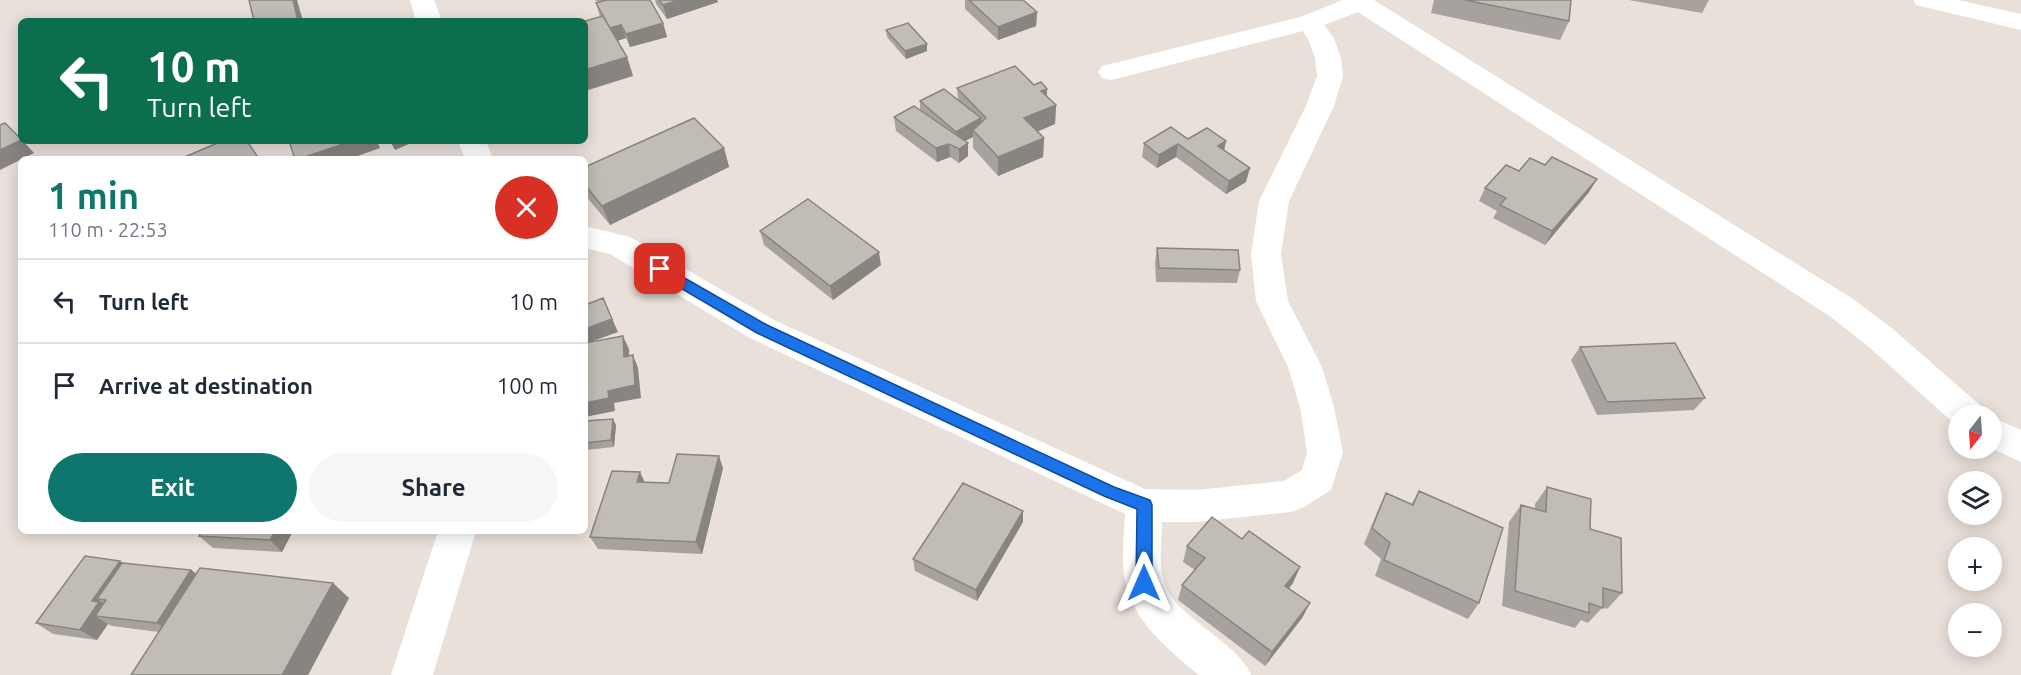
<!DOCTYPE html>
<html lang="en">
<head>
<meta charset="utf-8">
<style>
	:root { --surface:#fff; --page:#f6f6f7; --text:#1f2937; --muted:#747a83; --line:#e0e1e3; --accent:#0f766e }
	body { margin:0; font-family:Ubuntu,sans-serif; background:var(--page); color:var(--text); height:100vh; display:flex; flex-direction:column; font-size:22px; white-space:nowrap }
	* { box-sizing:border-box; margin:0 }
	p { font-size:20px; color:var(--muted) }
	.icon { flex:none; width:33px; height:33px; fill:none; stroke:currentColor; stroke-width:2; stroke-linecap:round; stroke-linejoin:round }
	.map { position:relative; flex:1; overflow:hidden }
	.sheet { position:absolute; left:18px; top:156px; width:570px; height:378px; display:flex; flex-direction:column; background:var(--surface); border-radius:9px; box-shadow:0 3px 15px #0003 }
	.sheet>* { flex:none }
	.hud { position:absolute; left:18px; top:18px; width:570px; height:126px; border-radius:9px; box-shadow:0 3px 15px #0003; background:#0b6e4f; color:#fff; overflow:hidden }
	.needle { width:39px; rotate:197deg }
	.controls { position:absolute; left:1948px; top:405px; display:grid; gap:12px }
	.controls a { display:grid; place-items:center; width:54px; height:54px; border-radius:50%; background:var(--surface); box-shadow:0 3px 15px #0003; font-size:30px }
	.pin { position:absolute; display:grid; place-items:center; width:51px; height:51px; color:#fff; margin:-26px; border-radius:12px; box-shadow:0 3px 9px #0006 }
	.me { position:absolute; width:66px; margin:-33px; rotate:0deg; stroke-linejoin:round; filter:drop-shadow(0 0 4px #0008) }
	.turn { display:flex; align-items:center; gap:21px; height:126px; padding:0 30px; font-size:27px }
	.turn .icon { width:78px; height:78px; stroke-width:2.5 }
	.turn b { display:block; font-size:42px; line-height:51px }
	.round { display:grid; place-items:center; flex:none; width:63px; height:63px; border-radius:32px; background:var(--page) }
	.overview { display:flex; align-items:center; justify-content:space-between; height:102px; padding:0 30px }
	h1 { font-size:36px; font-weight:700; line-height:45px; color:var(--accent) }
	.primary-button { display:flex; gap:12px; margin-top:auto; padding:12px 30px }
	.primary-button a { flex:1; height:69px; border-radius:36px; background:var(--accent); color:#fff; font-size:24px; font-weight:700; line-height:69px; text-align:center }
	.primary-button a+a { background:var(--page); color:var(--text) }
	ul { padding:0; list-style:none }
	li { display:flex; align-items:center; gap:18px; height:84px; padding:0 30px; border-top:2px solid var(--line) }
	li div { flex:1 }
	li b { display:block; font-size:22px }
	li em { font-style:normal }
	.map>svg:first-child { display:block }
</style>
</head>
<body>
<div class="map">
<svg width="2021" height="675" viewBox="0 0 2021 675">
	<rect width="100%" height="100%" fill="#eae0da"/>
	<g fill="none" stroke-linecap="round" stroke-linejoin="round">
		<path fill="#fff" fill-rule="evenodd" d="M410,0H434L442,21H416Z
			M1343,0H1374L1853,299L1894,330L1981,406L1986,416H1959V427L1957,426L1870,348L1831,317L1358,12L1324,25L1334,38L1341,58L1343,76L1334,106L1289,201L1281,254L1288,301L1322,367L1334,407L1343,452L1331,490L1304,507L1291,512L1196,522H1162C1162,540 1158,564 1164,582C1175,618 1236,640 1251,675H1199C1170,651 1131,620 1125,580C1121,559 1124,536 1125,514L750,338L610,254L585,248V226L630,237L774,320L1145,489L1196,490L1284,481L1302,470L1307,452L1300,407L1288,367L1256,301L1251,254L1259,201L1306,106L1317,76L1315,58L1308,39L1303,31L1111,80L1102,78L1098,72L1102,66L1300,17Z
			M458,141H486L493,159H465Z
			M1992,417L2021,430V462L1991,448Z
			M438,531H476L433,675H391Z"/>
		<path fill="#fff" fill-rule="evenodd" d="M1913,0H1958L2021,14V30L1916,5Z"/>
	</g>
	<path fill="#a7a29d" d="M595,0H650L663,23L667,37L630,47L626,38L617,41L627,57L633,76L600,17L596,3L598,2Z
		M655,0H717L718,2L667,19L656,4Z
		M965,0H1023L1037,12L1036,26L998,40L965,9Z
		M1434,0H1571L1569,21L1560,40L1431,13Z
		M1629,0H1709L1702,13Z
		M886,30L927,51L906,59L887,37Z
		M1034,85L1056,105L1055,124L1037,132L1044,138L1043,157L998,176L973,148V137L965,141L968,143V156L959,163L950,157L937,162L896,131L894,117L920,110V101L958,99L957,88Z
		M1188,139L1226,141L1224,150L1246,182L1226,194L1176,157L1157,168L1142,157L1144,143Z
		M724,148L729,167L610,225L585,195V167Z
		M1545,165L1597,179L1589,192L1545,245L1493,218L1497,211L1479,201L1485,188L1519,171Z
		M760,231L881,265L833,300L764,245Z
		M1157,248L1240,270L1237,283L1156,282L1155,262Z
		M1580,347L1705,398L1694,410L1597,415L1571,360Z
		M585,421L616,425L614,447L586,450L585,448Z
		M723,468L702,554L598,549L590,537L644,482L669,483Z
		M1547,487L1590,529L1622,593L1607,609L1603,607L1588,623L1581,620L1575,628L1502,606L1509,522L1521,505L1535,509V504Z
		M1419,491L1479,603L1468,619L1375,576L1381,559L1364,544L1378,510L1386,493L1411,505Z
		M1023,522L977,601L915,571L913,559Z
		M293,531L282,552L213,548L199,536Z
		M1187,546L1293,583L1289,588L1310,603L1302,618L1265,666L1178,600L1182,585L1195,570L1183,562Z
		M120,561L122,563L191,570L196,573L349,598L308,675H131L159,632L112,626L108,624L97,640L53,634L36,623Z"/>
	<path fill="#88847f" d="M293,0H297L303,21H298Z
		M679,0H717L718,2L667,19L663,5Z
		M1037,12L1036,26L998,40V27Z
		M663,23L667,37L630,47L626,34Z
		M621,25L626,38L613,42L609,28Z
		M927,44V51L906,59L905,51Z
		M627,57L633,76L585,91V70Z
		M1047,89V107L1041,91Z
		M1056,105L1055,124L1024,137V118Z
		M981,118L982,132L973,130V137L957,145L956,132Z
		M1044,138L1043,157L998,176V157Z
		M21,140V141H23L34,153L0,170V150Z
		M352,141H377L380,148L349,159H299Z
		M390,141H416L395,150Z
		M1226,141L1223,155L1218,146Z
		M968,143V156L959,163V149Z
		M949,144L950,157L937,162L936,148Z
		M1178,144L1176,157L1157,168L1159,155Z
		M724,148L729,167L610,225L602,206Z
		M1250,168L1246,182L1226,194L1229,181Z
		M1597,179L1589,192L1545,245L1552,231Z
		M879,252L881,265L833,300L830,286Z
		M603,298L618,332L585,344V329Z
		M623,336L629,349L630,370L624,357Z
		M633,355L638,368L641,398L614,403L615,411L585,417V403L608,391Z
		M613,419L616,425L614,447L611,440Z
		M719,456L723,468L702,554L696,542Z
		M640,472L646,485L637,482Z
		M1023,511V522L977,601L976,590Z
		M275,531H293L282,552L270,540Z
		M120,561L136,573L106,600L97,599L111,608L95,616L108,624L97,640L80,630L92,601Z
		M1300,567L1293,583L1279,601L1285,586Z
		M191,570L205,581L173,633L157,623Z
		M333,583L349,598L308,675H282Z
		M1310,603L1302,618L1265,666L1272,652Z"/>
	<path fill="#c2bcb6" stroke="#88847f" stroke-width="1.5" d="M249,0H293L298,21H254Z
		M606,0H650L663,23L626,34L621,25L610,28L596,3Z
		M659,0H679L663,5Z
		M969,0H1023L1037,12L998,27Z
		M1465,0H1571L1569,21Z
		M603,16L627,57L585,70V21Z
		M908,23L927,44L905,51L886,30Z
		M1015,66L1034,85L1041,82L1047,89L1041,91L1056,105L1024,118L1044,138L998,157L973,130L986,118L957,88Z
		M944,89L981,118L956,132L920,101Z
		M914,106L968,143L959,149L949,144L936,148L894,117Z
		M694,118L724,148L602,206L585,185V167Z
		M5,123L21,139V140L0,150V125Z
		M1171,127L1188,139L1207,128L1226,141L1218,146L1250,168L1229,181L1178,144L1159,155L1144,143Z
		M222,141H247L259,159H180Z
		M289,141H352L299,159H295Z
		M1552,157L1597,179L1552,231L1500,205L1506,198L1485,188L1506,165L1519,171L1530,158L1545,165Z
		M808,199L879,252L830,286L760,231Z
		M1157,248L1238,250L1240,270L1159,268Z
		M585,296L588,304L603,298L612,319L585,329Z
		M623,336L624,357L633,355L635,385L608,391L609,398L585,403V343Z
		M1675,343L1705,398L1607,402L1580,347Z
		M613,419L611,440L585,443V421Z
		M677,454L719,456L696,542L590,537L612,471L640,472L637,482L669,483Z
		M963,483L1023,511L976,590L913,559Z
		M1547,487L1591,499L1590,529L1621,538L1622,593L1603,588V608L1589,603V613L1515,591L1521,505L1546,512Z
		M1419,491L1503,528L1479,603L1384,560L1390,543L1372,528L1386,493L1413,505Z
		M1212,517L1242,539L1249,531L1300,567L1285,586L1310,603L1272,652L1182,585L1205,558L1187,546Z
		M202,531H275L270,540L199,536Z
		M85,556L120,561L92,601L99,602L80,630L36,623Z
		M122,563L191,570L157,623L95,616L106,600L97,599Z
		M200,568L333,583L282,675H131Z"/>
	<path fill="#1a73e8" stroke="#114b97" stroke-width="1.5" d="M660,264L767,325L1114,487L1150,500L1152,505V583L1150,588L1144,590L1138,588L1136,583L1137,509L1104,496L757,333L655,273L653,269Z"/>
</svg>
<div class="controls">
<a><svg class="needle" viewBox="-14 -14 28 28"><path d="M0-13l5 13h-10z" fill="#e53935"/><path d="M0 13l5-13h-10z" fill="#747a83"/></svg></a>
<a><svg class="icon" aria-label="layers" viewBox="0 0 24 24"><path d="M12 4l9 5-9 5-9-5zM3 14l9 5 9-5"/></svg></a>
<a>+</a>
<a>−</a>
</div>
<div class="pin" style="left:660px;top:269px;background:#d93025"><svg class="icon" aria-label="arrive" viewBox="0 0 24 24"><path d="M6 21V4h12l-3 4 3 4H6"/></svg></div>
<svg class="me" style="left:1144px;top:583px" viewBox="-20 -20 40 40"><path d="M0-17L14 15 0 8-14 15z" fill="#1a73e8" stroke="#fff" stroke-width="4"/></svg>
<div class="hud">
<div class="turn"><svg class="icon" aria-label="left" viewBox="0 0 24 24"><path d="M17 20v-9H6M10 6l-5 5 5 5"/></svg><div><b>10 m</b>Turn left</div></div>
</div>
<section class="sheet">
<div class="overview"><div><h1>1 min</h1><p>110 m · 22:53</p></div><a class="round" style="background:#d93025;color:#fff"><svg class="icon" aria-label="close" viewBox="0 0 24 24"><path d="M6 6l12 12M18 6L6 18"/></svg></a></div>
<ul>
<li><svg class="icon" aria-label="left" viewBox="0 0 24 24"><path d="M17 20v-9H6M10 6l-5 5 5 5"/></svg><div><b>Turn left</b></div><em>10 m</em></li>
<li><svg class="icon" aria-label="arrive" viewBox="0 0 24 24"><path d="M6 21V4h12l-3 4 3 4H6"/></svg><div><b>Arrive at destination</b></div><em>100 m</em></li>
</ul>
<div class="primary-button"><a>Exit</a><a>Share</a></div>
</section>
</div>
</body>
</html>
